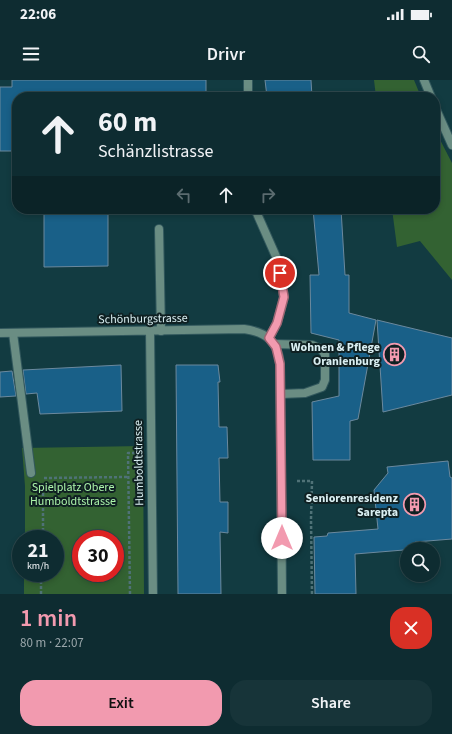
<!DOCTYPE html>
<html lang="en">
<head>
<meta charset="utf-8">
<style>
	:root { --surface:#0e2c31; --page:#173439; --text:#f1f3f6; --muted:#9ba7ab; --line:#2e484d; --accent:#f29aaf }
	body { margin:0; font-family:"Source Sans 3",sans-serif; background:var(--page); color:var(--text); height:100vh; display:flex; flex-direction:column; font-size:15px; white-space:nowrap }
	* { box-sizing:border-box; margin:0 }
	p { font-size:13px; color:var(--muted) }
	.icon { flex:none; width:22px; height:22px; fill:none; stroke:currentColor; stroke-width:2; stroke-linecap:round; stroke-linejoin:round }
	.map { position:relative; height:514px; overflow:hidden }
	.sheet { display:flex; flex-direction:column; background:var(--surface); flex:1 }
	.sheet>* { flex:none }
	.hud { position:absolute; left:12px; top:12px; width:428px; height:122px; border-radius:16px; box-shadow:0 2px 6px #0003,0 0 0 1px var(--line); background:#0e2c31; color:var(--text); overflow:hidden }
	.controls { position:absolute; left:400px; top:462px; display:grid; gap:8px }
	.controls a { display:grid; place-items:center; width:40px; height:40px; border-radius:50%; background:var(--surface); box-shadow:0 2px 6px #0003,0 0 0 1px var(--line); font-size:20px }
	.speed { position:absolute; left:12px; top:450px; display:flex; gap:8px; font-size:20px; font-weight:700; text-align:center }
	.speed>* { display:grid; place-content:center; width:52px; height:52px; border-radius:50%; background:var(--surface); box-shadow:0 2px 6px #0003,0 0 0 1px var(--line); line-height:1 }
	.speed small { font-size:10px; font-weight:400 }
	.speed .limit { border:6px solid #d22; background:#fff; color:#111 }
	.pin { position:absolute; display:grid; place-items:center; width:34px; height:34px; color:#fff; margin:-17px; border:2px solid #fff; border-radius:50%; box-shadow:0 1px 4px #0007 }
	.me { position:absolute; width:44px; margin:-22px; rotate:0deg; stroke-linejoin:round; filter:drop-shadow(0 0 3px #0008) }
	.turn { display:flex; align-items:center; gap:14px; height:84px; padding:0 20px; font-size:18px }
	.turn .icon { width:52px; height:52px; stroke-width:2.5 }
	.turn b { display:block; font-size:28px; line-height:34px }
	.lanes { display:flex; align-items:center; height:38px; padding:0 20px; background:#0003; justify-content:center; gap:20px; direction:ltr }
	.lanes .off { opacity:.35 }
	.round { display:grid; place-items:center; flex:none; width:42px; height:42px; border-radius:16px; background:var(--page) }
	.summary { display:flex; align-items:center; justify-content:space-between; height:68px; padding:0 20px }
	h1 { font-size:24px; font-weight:600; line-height:30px; color:var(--accent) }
	.primary-button { display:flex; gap:8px; margin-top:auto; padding:8px 20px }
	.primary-button a { flex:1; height:46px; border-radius:16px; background:var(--accent); color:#111; font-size:16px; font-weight:600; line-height:46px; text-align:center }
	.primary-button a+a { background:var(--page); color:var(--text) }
	.status { display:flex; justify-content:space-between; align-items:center; height:28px; padding:0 20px; background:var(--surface); direction:ltr }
	.status svg { height:11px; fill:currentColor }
	header { display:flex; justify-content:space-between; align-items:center; height:52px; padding:0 20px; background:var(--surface); font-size:18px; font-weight:600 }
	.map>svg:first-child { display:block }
</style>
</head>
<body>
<div class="status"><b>22:06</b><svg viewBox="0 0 49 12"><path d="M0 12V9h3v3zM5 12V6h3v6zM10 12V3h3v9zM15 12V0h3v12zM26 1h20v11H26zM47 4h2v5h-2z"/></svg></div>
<header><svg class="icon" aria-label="menu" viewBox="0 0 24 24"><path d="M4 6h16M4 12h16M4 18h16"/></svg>Drivr<svg class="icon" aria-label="search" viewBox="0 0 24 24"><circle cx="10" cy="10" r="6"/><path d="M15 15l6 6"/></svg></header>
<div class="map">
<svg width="452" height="514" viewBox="0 0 452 514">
	<rect width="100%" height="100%" fill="#123b41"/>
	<path fill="#336232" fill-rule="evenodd" d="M374,0H414L421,17H376Z
		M435,50L452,83V200L420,161L397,167L392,129H435Z
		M143,366L144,514H24V493H55V459H25V406L22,368ZM81,459H115V493H81Z"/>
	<path fill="#196088" stroke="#6b899e" d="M12,0H206V17H17V71H0V7H12Z
		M265,0H311L312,17H267Z
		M44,129H108V186L44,187Z
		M313,129H341L345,195H349V233L376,240L358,339L350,341V380H313L312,322L339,316V260L311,253L310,195H319Z
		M377,240L452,258V315L383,332Z
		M121,285L122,331L40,334L37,313L26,314L23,290Z
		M176,285H218L220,302H218L219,347H227L228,378H219L220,422H228V453L220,452L221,514H178Z
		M12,291L16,316L0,317V292Z
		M448,381L450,397L452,398V459L415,462L416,469L355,474L356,514H315L314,457L327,456L328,453L378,449L374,410L388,393L387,387Z"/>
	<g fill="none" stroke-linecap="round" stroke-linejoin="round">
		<defs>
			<path id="service" d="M159,149L161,251
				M13,253L31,393
				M274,264L312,265L321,269L325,274V300L322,307L305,313L281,314"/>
			<path id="minor" d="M248,0V17
				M424,0L431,17
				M435,27L452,65
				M255,129L278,181L284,217L277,243L269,258
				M150,251L153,514
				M0,253L244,249C266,252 278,261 280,284L282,514"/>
		</defs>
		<use href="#service" stroke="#32585d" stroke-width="10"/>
		<use href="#minor" stroke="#32585d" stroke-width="10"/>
		<path stroke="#4f7277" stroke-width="2.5" stroke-dasharray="3 2" stroke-linecap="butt" d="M44,398L128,397
			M297,401H312L311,439L312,514
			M43,403V459
			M41,514V493
			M130,514L128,373H137"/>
		<use href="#service" stroke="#6a8d83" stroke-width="8"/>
		<use href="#minor" stroke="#6a8d83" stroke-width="8"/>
	</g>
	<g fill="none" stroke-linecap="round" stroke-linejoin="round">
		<defs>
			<path id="route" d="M280,193L284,217L277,243L269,258L276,267L280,284L282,458"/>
		</defs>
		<use href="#route" stroke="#9d6472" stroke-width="10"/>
		<use href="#route" stroke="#f29aaf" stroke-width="7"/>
	</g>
	<defs>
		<symbol id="building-ring" viewBox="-11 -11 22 22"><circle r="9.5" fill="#0f2022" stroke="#f29aaf" stroke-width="1.5"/><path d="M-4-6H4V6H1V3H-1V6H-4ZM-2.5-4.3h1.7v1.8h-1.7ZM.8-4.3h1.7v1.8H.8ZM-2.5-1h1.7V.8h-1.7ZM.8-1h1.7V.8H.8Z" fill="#f29aaf"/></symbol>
	</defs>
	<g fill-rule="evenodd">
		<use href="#building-ring" x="382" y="262" width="25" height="25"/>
		<use href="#building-ring" x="402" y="412" width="25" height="25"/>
	</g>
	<g text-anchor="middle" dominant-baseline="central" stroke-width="4" stroke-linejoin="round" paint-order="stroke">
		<g font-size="12" fill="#daeff2" stroke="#0f2022">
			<text transform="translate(143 239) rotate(-1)">Schönburgstrasse</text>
			<text transform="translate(139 383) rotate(-91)">Humboldtstrasse</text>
		</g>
		<g font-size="12" font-weight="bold" fill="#daeff2" stroke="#0f2022" text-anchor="end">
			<text x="380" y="267">Wohnen &amp; Pflege<tspan x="380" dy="14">Oranienburg</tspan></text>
			<text x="398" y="418">Seniorenresidenz<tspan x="398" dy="14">Sarepta</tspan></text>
		</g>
		<g font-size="12" fill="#acf4aa" stroke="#0f2022">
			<text x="73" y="407">Spielplatz Obere<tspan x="73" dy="14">Humboldtstrasse</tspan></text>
		</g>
	</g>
</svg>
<div class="controls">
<a><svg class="icon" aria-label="search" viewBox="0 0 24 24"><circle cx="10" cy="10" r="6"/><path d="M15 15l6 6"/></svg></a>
</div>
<div class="speed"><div>21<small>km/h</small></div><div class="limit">30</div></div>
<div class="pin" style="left:280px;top:193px;background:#d93025"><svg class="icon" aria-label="arrive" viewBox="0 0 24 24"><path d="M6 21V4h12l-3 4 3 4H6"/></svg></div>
<svg class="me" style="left:282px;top:458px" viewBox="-20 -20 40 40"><circle r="19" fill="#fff"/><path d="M0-13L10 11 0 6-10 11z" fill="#f29aaf"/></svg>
<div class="hud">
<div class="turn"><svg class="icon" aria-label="ahead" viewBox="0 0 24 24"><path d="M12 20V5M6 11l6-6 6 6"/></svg><div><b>60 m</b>Schänzlistrasse</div></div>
<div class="lanes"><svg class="icon off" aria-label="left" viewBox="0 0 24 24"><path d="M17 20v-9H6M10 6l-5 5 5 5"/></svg><svg class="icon" aria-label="ahead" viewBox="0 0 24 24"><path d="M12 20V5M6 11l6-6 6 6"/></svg><svg class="icon off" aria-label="right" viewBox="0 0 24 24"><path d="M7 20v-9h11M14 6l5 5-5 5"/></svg></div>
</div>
</div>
<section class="sheet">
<div class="summary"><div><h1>1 min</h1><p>80 m · 22:07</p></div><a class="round" style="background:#d93025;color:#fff"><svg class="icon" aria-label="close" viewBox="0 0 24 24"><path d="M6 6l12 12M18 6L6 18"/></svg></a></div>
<div class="primary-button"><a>Exit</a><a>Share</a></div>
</section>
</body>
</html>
